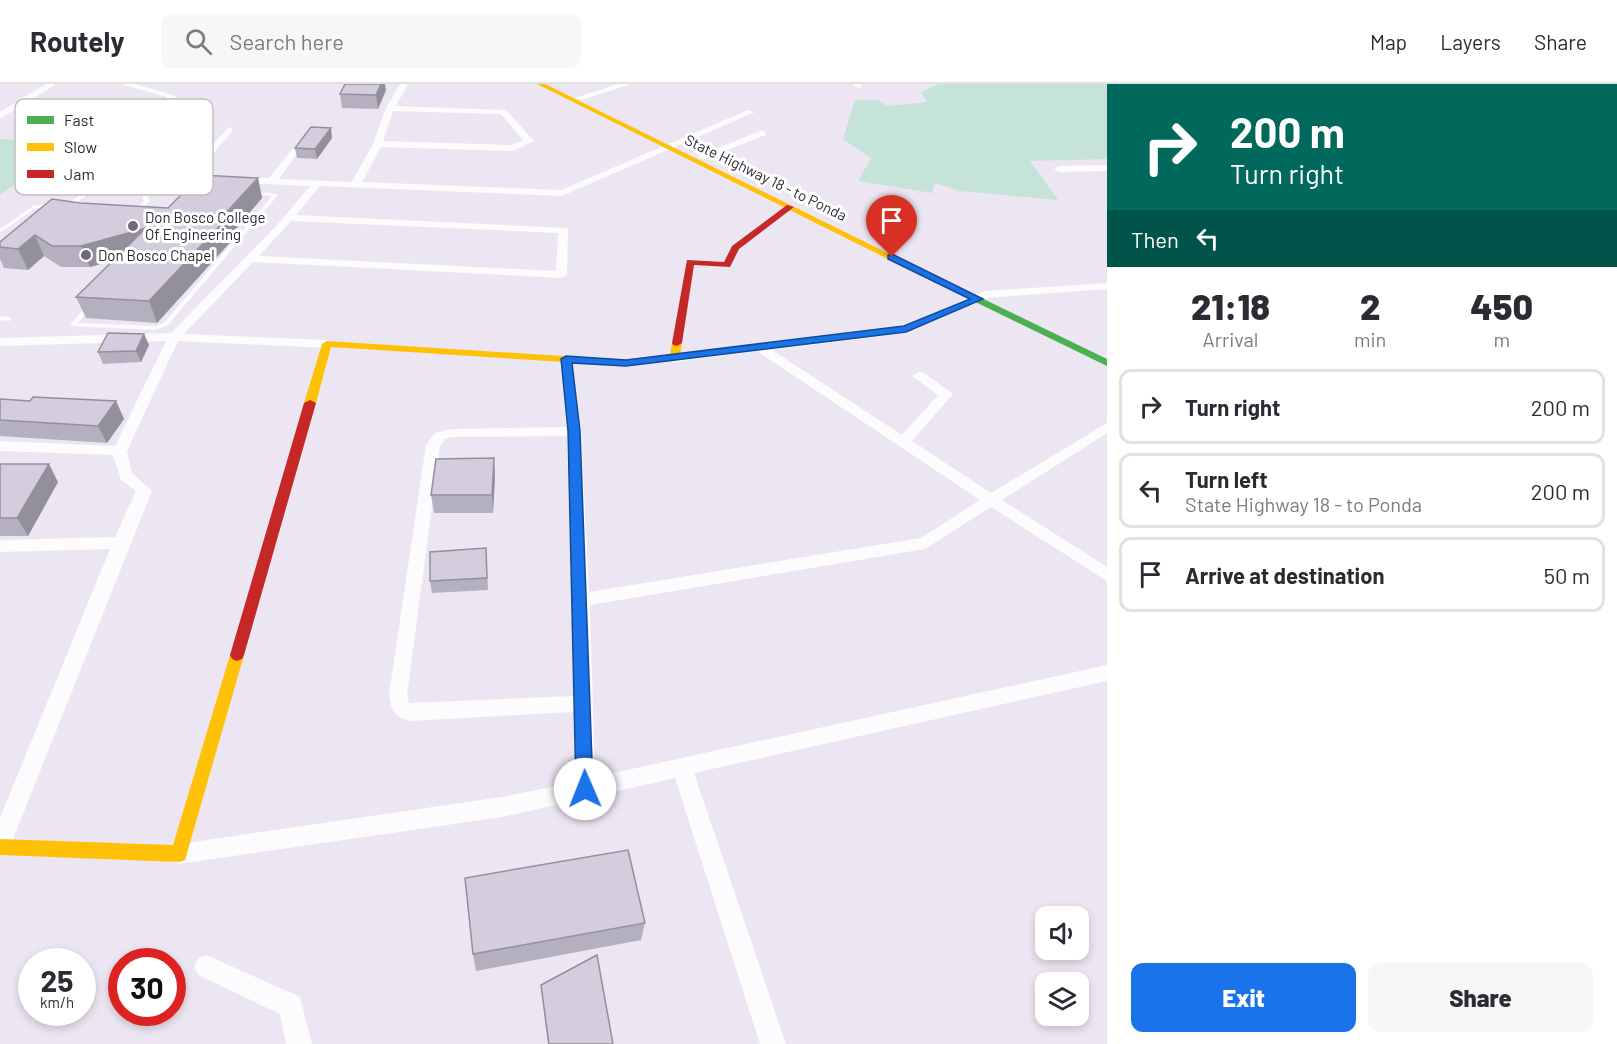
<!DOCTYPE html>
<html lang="en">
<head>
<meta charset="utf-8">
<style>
	:root { --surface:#fff; --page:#f7f7f7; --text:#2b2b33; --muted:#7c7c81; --line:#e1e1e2; --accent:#1a73e8 }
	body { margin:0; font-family:Barlow,sans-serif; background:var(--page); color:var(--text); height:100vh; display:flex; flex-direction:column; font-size:22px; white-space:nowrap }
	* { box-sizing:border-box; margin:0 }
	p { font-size:20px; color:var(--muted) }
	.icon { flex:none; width:33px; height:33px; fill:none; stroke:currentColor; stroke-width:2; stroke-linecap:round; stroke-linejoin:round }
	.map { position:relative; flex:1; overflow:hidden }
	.details { display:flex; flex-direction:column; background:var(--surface); width:510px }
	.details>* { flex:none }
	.hud { background:#00695c; color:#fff; overflow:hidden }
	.buttons { position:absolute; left:1035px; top:822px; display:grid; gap:12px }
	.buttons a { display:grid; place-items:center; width:54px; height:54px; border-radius:12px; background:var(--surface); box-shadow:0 3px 9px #0003; font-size:30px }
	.speed { position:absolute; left:18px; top:864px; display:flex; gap:12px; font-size:30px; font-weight:700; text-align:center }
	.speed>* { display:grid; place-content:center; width:78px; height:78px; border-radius:50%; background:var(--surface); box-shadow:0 3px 9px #0003; line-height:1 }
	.speed small { font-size:15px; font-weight:400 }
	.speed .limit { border:9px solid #d22; background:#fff; color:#111 }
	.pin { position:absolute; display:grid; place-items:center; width:51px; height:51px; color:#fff; margin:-62px -26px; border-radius:50% 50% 50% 0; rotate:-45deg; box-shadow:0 0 6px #0007 }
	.pin .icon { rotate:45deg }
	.me { position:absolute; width:66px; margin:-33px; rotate:359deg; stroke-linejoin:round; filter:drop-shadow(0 0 4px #0008) }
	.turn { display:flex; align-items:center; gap:21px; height:126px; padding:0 24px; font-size:27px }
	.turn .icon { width:78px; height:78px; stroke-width:2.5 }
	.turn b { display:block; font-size:42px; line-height:51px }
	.then { display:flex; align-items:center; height:57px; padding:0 24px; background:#0003; gap:12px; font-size:22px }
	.eta { display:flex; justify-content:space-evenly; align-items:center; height:102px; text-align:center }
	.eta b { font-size:36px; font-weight:800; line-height:42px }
	.cta { display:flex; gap:12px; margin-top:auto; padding:12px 24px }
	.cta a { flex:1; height:69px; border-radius:12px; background:var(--accent); color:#fff; font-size:24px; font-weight:800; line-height:69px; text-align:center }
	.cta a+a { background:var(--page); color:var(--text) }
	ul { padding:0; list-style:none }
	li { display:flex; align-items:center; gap:18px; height:75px; margin:0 12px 9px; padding:0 12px; border:3px solid var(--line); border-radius:12px }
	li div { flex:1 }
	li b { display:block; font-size:22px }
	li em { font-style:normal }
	header { display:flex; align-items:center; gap:36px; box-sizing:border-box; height:84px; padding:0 30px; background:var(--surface); border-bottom:2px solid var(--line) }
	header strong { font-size:28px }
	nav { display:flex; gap:33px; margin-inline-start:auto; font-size:21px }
	.search { width:420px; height:54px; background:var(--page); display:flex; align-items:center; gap:15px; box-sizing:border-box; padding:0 21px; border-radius:12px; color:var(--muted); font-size:22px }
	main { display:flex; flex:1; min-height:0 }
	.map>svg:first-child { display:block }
</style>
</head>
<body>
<header>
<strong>Routely</strong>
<div class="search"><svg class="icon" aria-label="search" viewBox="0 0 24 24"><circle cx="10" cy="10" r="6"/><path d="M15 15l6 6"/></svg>Search here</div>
<nav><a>Map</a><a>Layers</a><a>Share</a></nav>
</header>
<main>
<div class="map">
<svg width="1107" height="960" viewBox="0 0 1107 960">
	<rect width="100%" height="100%" fill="#ece6f2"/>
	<path fill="#c5e3d9" d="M939,0H1107V75L1030,77L1058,116L959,107L935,99L932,109L858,97L871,74L843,55L855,16H878L887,22L927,18L921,8Z
		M0,55L68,60L0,111Z"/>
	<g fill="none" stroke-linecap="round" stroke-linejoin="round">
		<path fill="#fcfbfd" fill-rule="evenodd" d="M110,90L114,91L104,103L113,102L133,104L135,103L195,105L197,106L195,107L144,106L150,117C129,139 94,145 67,130V120L86,107L98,105ZM113,104L141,108L144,117C125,135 95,141 72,128V122L90,109Z
			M251,107L276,110L278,111L168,241L156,246L71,242V240L88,219L90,218L93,220L78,239L155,242L164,239L272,112L253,109H251Z
			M57,119L60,121L59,122L36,124L0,149V145L33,122Z
			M0,232L9,233L12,235L9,237L0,236Z"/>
		<path fill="#fcfbfd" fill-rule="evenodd" d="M46,0H56L0,35V28Z
			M121,0H135L176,12L119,88L184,91L229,43L232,44V48L194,91L269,94L303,52L307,55L279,95L352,98L373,60L386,24L400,0H408L396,22L506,26L534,57L513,67L381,63L362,98L561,106L748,26L755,28L562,112L320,102L296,131L568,144L567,191L561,194L253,178L184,250L327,256L333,260L327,264L178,257L127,367L132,389L152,407L11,760L8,767L0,770V734L110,465L0,468V456L115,453L136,407L121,396L113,371L0,367V357L115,362L166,257L0,262V254L171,249L278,140L310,102L109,93V89L167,13ZM393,27L501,30L523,56L512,61L383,57ZM291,137L558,149L556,187L259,172Z
			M618,0H631L582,16L575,14Z
			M852,0H861L862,2L858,4Z
			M762,46L766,49L765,51L705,75L697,73Z
			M1107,81V87L1059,88L1054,85L1059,82Z
			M1107,199V205L987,214L906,249L772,266L902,351L938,311L912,292L919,288L924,289L953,310L912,357L991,409L1107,339V349L1002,416L1107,483V497L991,423L925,465L590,521L595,693L1107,581V597L694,689L786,960H760L675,694L502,733L179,780L171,777L168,770L171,763L179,760L502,713L575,698L574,628L409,637C394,632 391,626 389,611L426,361L435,349L451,345L566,343L560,275L566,271L571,272L581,347L589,508L921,454L980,416L757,267L675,278L670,277V271L903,242L985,207ZM567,352L574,612L409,619L407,611L440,362L445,355L451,353Z
			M206,871L300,913L312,960H286L280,930L198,891L194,883L198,875Z"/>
		<path fill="#4caf50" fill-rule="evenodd" d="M928,191H934L1107,275V282L928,195Z"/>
		<path fill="#ffc107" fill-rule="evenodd" d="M537,0H545L936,193L928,195Z
			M677,256L682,259L679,276L626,282L331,263L316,319L310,322L304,319L322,260L327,257L626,276L670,271L672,259Z
			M237,565L242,567L244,571L185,776L179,778L0,771V755L173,761L230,571L232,567Z"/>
		<path fill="#c62828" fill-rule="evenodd" d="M787,121L794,123L739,165L730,183L694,181L682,259L677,262L673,261L672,259L687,176L724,178L732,162Z
			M310,316L316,319L244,571L242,575L237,577L232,575L230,571L304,319Z"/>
	</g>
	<path fill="#b5b0bf" d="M386,6L378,25L342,24L340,10Z
		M332,54L317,75L297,74L295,64Z
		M258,94L262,114L233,148L234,154L157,239L86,234L76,213L114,176L90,183H61L44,172L28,186L4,184L0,175V158L80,119L168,124Z
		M144,250L149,261L141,278L103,280L98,268Z
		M0,315L30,317H116L124,335L107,359L0,352Z
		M0,380L58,398L28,452H0Z
		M495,392L493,429H434L431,411Z
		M486,464L488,506L432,509L430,497Z
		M645,839L641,856L476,887L473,870Z
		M541,901L613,960H548L542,913Z"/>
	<path fill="#94909b" d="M381,0H385L386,6L378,25L376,11Z
		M331,44L332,54L317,75L315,65Z
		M258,94L262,114L233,148L234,154L157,239L149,217Z
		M146,144L153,165L90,183L81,162Z
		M35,151L44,172L28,186L18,165Z
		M144,250L149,261L141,278L136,267Z
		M116,317L124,335L107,359L98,342Z
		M494,374L495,392L493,429L492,411Z
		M49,380L58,398L28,452L17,434Z"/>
	<path fill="#d3cdde" stroke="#94909b" stroke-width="1.5" d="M345,0H381L376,11L340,10Z
		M311,43L331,44L315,65L295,64Z
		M201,91L258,94L222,133H228L149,217L76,213L146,144L81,162H52L35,151L18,165L0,163V158L52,115L80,119L168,124Z
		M108,249L144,250L136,267L98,268Z
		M33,313L116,317L98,342L0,336V315L30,317Z
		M494,374L492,411H431L436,375Z
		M0,380H49L17,434H0Z
		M486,464L487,494L430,497V468Z
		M628,766L645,839L473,870L465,794Z
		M597,871L613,960H549L541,901Z"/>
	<path fill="#1a73e8" stroke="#114b97" stroke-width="1.5" d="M892,170L983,215L906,248L626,282L572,279L580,347L593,705L591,711L585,713L579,711L576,705L568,347L561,275L566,272L626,276L904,242L970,215L888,175V171Z"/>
	<g fill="#706a75" stroke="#fff" stroke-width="2">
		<circle cx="133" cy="142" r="6"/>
		<circle cx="86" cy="171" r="6"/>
	</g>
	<g text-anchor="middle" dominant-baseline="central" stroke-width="6" stroke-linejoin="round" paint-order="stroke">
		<g font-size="15" fill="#2d2831" stroke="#fff">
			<text transform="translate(766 93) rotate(26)">State Highway 18 - to Ponda</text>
		</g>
		<g font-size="15" fill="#2d2831" stroke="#fff" text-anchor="start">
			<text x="145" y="133">Don Bosco College<tspan x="145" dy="17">Of Engineering</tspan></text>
			<text x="98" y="171">Don Bosco Chapel</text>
		</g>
	</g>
	<rect x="15" y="15" width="198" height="96" rx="9" fill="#fff" stroke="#c0bec1" stroke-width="1.5"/>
	<rect x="27" y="32" width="27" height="8" fill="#4caf50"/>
	<rect x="27" y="59" width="27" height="8" fill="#ffc107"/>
	<rect x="27" y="86" width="27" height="8" fill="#c62828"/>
	<g font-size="16" fill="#2d2831">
		<text x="64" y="42">Fast</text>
		<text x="64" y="69">Slow</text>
		<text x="64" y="96">Jam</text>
	</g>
</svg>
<div class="buttons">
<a><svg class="icon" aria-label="sound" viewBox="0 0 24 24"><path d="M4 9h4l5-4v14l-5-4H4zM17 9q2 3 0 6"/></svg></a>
<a><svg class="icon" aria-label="layers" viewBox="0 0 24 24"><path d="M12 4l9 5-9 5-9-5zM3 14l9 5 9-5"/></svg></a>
</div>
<div class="speed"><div>25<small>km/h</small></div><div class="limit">30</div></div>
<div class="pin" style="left:892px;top:173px;background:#d93025"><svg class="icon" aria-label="arrive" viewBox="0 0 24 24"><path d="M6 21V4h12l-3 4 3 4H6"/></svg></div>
<svg class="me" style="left:585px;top:705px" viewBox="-20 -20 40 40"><circle r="19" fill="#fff"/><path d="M0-13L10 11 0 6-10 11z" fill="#1a73e8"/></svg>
</div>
<section class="details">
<div class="hud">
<div class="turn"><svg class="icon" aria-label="right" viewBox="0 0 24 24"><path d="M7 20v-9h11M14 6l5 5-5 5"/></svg><div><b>200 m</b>Turn right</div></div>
<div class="then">Then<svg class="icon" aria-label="left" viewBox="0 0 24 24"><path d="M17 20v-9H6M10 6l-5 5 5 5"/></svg></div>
</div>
<div class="eta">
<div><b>21:18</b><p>Arrival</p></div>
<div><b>2</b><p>min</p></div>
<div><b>450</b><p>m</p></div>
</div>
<ul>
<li><svg class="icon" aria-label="right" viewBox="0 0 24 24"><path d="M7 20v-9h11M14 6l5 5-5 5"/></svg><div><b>Turn right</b></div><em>200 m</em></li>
<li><svg class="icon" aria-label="left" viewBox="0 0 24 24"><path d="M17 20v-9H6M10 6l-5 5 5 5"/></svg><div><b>Turn left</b><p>State Highway 18 - to Ponda</p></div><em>200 m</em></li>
<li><svg class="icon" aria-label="arrive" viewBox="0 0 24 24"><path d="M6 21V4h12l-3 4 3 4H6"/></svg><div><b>Arrive at destination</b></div><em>50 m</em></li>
</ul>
<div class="cta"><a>Exit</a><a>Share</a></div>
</section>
</main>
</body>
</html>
